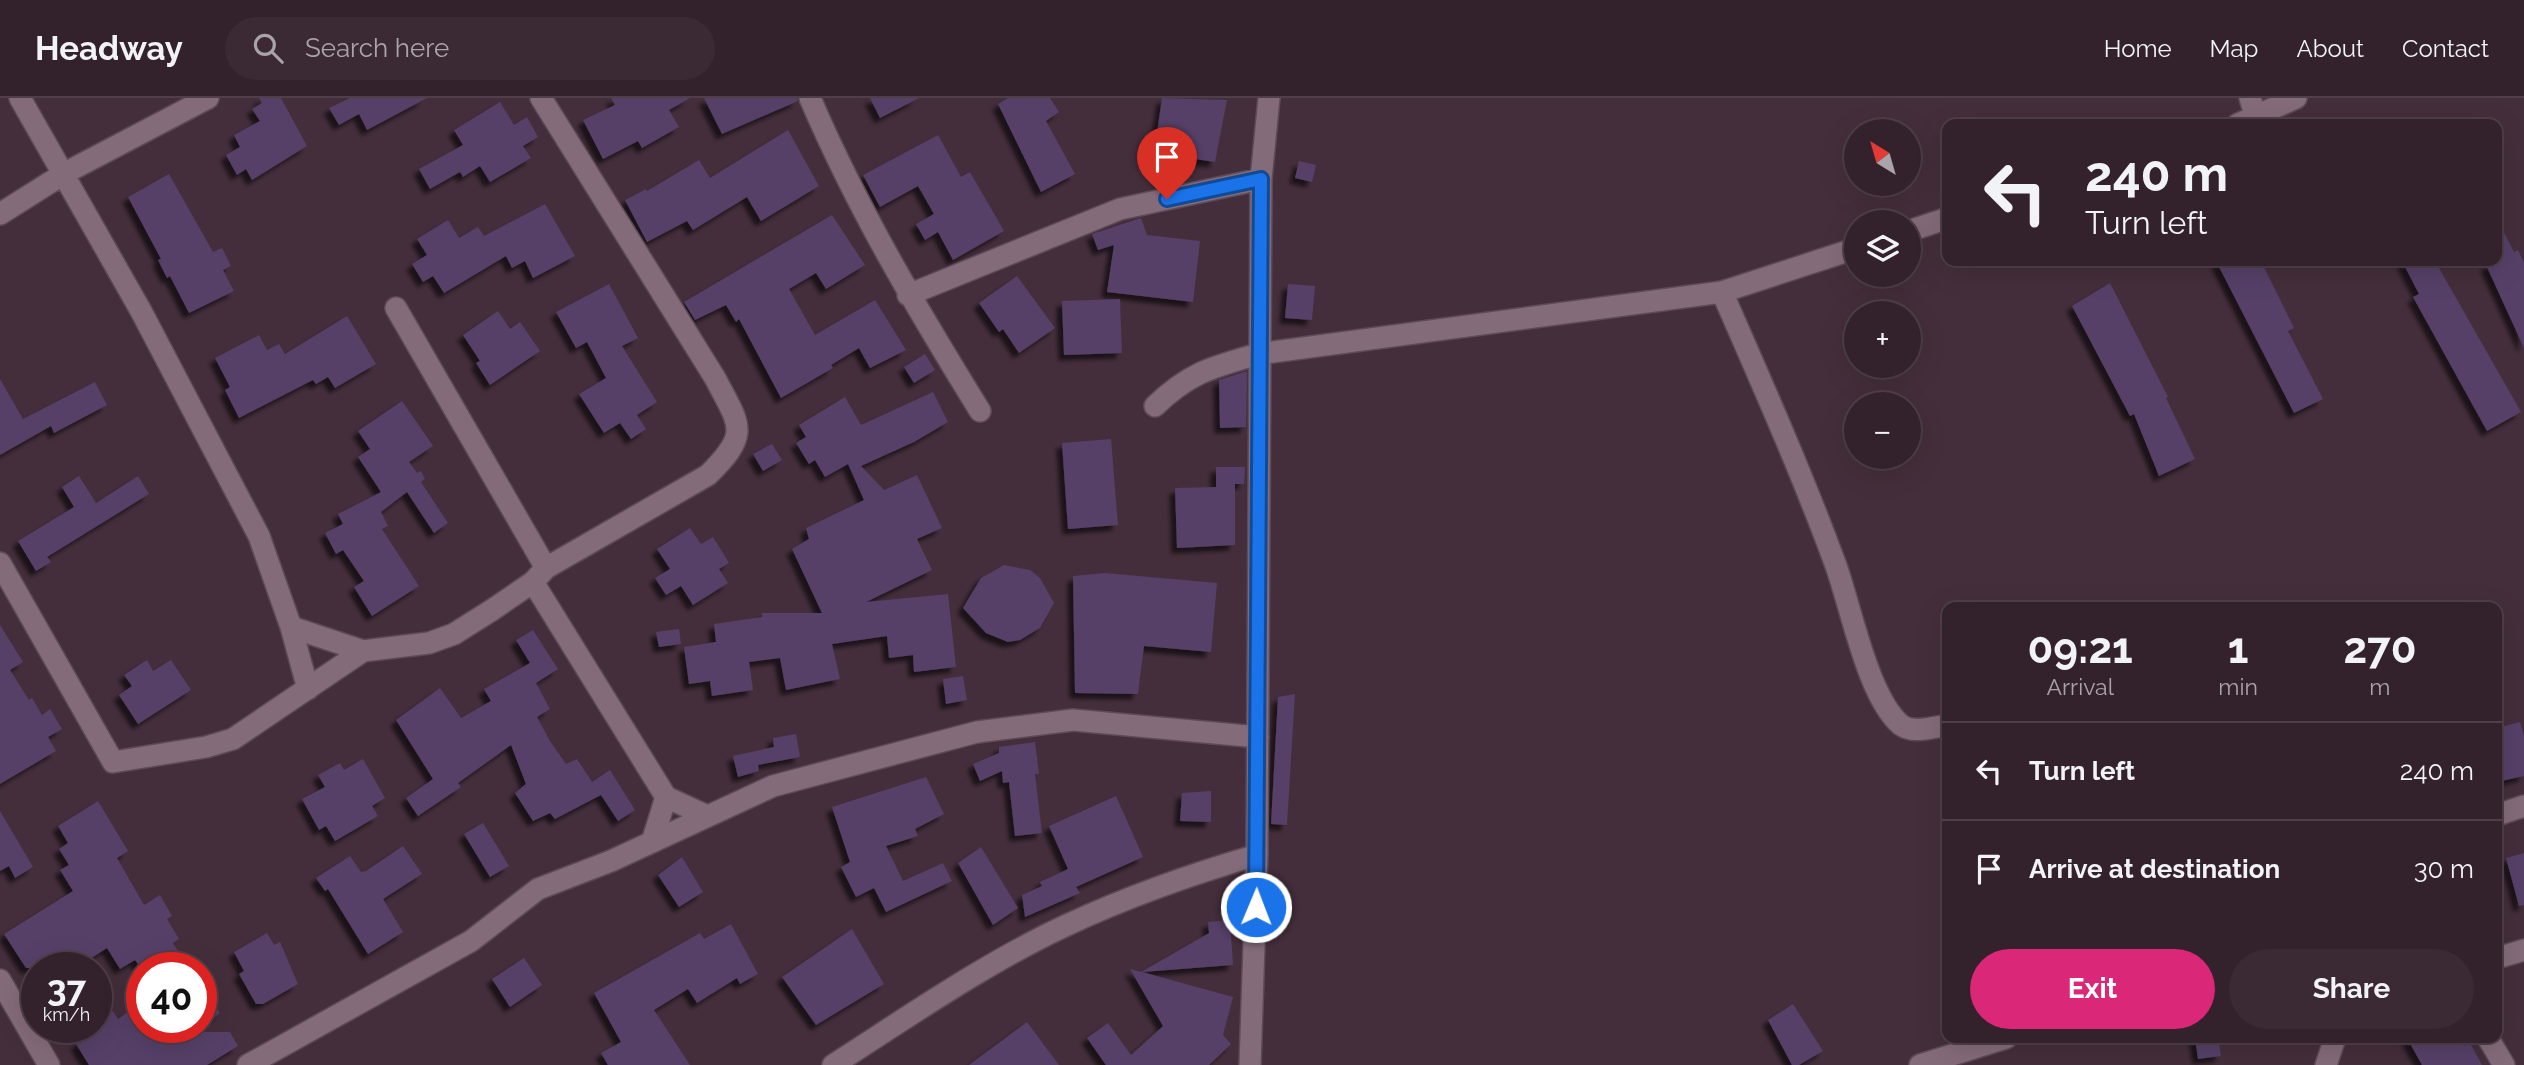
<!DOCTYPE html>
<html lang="en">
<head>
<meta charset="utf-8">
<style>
	:root { --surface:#33222c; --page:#3b2a34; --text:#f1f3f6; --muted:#a9a4a9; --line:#4e3f48; --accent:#db2777 }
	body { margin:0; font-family:Raleway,sans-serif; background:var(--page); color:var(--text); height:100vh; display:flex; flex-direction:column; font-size:26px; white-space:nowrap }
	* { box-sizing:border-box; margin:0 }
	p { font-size:23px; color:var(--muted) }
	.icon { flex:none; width:38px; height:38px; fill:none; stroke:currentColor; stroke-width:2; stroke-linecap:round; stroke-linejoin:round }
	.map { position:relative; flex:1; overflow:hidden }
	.side { position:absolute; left:1942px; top:504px; width:560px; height:441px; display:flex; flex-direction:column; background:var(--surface); border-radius:14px; box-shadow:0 7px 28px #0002,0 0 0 2px var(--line) }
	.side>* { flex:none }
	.hud { position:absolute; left:1942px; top:21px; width:560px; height:147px; border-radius:14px; box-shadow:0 7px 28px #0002,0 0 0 2px var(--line); background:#33222c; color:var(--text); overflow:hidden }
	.needle { width:46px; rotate:323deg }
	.controls { position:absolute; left:1844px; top:21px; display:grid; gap:14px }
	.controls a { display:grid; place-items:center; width:77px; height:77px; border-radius:50%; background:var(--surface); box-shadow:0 7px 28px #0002,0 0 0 2px var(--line); font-size:35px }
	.speed { position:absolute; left:21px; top:854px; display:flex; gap:14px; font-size:35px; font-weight:700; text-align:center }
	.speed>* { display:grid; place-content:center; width:91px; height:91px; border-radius:50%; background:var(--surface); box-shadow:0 7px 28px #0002,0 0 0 2px var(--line); line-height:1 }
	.speed small { font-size:18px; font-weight:400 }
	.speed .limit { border:10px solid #d22; background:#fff; color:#111 }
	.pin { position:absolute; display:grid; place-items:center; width:60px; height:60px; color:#fff; margin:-72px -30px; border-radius:50% 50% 50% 0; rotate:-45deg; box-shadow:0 0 7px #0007 }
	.pin .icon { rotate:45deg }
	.me { position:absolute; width:77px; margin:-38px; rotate:1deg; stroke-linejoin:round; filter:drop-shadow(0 0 5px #0008) }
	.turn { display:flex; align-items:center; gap:24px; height:147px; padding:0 28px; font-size:32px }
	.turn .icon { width:91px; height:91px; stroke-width:2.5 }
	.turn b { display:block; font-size:49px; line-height:60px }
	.eta { display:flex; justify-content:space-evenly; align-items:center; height:119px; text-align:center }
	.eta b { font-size:42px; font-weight:700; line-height:49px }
	.cta { display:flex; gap:14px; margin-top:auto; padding:14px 28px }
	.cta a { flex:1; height:80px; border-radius:42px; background:var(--accent); color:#fff; font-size:28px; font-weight:700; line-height:80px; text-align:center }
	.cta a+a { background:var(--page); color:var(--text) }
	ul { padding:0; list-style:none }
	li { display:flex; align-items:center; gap:21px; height:98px; padding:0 28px; border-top:2px solid var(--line) }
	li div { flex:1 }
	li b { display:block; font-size:26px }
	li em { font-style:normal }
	header { display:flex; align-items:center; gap:42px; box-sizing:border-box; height:98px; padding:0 35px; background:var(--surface); border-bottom:2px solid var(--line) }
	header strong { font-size:33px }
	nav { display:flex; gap:38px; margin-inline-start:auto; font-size:24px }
	.search { width:490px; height:63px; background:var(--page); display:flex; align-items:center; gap:18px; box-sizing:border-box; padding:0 24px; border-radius:38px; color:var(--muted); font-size:26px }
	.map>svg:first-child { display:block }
</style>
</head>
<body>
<header>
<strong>Headway</strong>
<div class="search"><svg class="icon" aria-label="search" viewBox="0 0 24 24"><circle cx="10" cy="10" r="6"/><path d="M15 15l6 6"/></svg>Search here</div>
<nav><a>Home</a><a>Map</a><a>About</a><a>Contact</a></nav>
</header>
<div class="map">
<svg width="2524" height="967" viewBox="0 0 2524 967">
	<defs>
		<filter id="shadow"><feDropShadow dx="-5.5" dy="5.5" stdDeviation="2" flood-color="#0009"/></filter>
	</defs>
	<rect width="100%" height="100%" fill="#442e3b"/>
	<path fill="#563f68" filter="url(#shadow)" d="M259,0H281L307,48L252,82L246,71L237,77L226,57L240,49L234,37L260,23L252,11L262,5Z
		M350,0H427L367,32L359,16L339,27L329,10Z
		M611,0H690L669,12L679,29L642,50L638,43L603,61L583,22L615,7Z
		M704,0H797L798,3L722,36Z
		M870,0H919L880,20Z
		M1008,0H1050L1059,14L1046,23L1075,76L1041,94L998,6Z
		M1162,0L1227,2L1215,64L1154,55Z
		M500,4L514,27L527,19L538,39L523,48L531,60L490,84L480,68L463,79L460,74L430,91L419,71L463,47L454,32Z
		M788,32L819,88L761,123L747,99L693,132L687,123L647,144L625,102L646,91L647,93L699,62L710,80Z
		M938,37L961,79L970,74L1004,133L953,162L938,134L925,142L916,126L934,116L918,88L880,109L863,77Z
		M1299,63L1316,67L1312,84L1295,80Z
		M169,76L213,154L222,150L231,168L223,172L234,193L189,215L170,178L167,180L158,162L161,161L128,99Z
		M545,106L575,158L533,180L525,163L512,170L506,158L444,195L433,178L423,184L412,166L427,157L417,141L448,122L459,140L478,129L484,138Z
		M832,117L865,167L826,191L816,175L789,191L815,237L875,202L906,252L870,270L859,250L831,267L833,270L781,300L739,221L736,224L726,207L695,222L684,204Z
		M1141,120L1147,137L1200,143L1193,204L1107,194L1114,147L1098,152L1092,136Z
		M2497,121L2514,154L2518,152L2524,165V250L2486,167L2497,163Z
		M2216,163H2261L2294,230L2288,233L2323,301L2294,315Z
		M2402,163H2435L2521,314L2487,333L2413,199L2419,196Z
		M1017,178L1055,230L1019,255L1003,231L999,234L979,205Z
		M2110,185L2168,299L2166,300L2195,361L2159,378L2134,316L2130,318L2072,208Z
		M609,186L638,240L622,248L657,304L637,317L646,331L631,341L620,325L604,335L579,296L606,280L587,244L576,250L556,214Z
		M1288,186L1315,188L1312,222L1285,220Z
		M1120,201L1122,255L1064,257L1062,203Z
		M498,213L510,231L520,224L540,253L490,287L476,265L480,263L463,237Z
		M347,218L376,266L335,290L328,279L316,286L313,282L239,320L225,292L230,289L215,260L259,237L267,252L279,246L285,256Z
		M925,256L935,272L914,285L904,269Z
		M1247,273L1246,329L1220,330L1219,282Z
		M0,281L23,321L95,284L107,307L54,335L51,328L0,357Z
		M933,294L948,324L914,344L861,368L884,392L917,377L942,430L917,441L932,472L866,504L948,496L956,569L914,574L913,557L889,560L887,538L832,546L840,581L786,592L780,560L749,564L753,592L712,598L710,583L689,586L684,549L716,544L714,526L762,519V515H822L792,451L809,441L806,430L864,402L848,366L825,379L815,362L809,366L796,345L806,339L799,327L845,299L861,327Z
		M402,303L433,348L409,364L417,375L421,373L425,381L421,384L448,425L434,435L407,394L381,414L388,428L382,431L419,488L372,518L354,489L364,483L343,452L336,456L325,435L343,426L338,416L381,394L358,359L370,351L358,333Z
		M1111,341L1118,427L1068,431L1062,345Z
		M772,346L782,362L763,373L753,356Z
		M1216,369H1245L1244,386H1235V447L1177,450L1175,390L1216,389Z
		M79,378L96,405L138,378L149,396L47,459L51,464L36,473L18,443L74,409L62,389Z
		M690,430L701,446L713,439L729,465L719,471L728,485L693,507L681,488L666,497L655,480L670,471L657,451Z
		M1004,467L1030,472L1040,480L1054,505L1040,530L1020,542L1008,544L986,535L963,510L981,480Z
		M1105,475L1217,485L1211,554L1144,548L1138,596L1075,595L1073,478Z
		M0,527L23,564L10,572L29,602L32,600L42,617L50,611L62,631L48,639L56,653L0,686Z
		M679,531L681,546L659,549L656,534Z
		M533,532L558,571L536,585L550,611L537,619L550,643L566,666L577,661L592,684L610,672L635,712L618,723L601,697L555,721L550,715L533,723L515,695L526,686L511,647L458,685L461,689L418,718L406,700L433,681L396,622L440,590L461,620L491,603L484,591L530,565L516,542Z
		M147,562L153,573L171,562L191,592L138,626L119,597L132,588L124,577Z
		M963,578L967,602L946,606L943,581Z
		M1295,596L1287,727L1271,726L1278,599Z
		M2520,624L2524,638V678L2497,684V630Z
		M796,636L800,659L758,667L759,673L738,679L733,658L774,649L773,640Z
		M1035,644L1039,676H1035L1042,735L1015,738L1009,684L1003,685L1002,673L980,683L973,666L999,655V649Z
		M363,661L385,700L372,708L378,718L335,743L326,728L319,732L302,701L325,689L318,677L340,665L344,672Z
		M926,679L944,716L915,731L918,738L886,748L903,783L943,765L952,783L886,814L874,790L856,799L841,769L850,764L832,709Z
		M1211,693V724L1180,723L1182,695Z
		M1116,698L1143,759L1076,789L1080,795L1025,819L1022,797L1042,788L1040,784L1068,771L1049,728Z
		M98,703L128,753L117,760L144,807L160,797L172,818L167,821L179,841L173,845L182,859L165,870H141L135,862L120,871L107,850L76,870H26L4,836L73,793L60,772L69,767L59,751L68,745L58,728Z
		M0,713L33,769L15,780L9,768L0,773Z
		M483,725L509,768L490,779L464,736Z
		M403,748L422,776L383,801L403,834L368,856L328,791L325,793L316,780L350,758L361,774L366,773Z
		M981,749L1018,810L993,827L958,765Z
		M2524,755V807L2519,808L2506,760Z
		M682,759L703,794L679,809L658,777Z
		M1230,822L1233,867L1142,874L1233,899L1223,937L1231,946L1209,967H1106L1087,940L1108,925L1131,957L1163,928L1130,871L1141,874L1209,835L1208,824Z
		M731,826L758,876L740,886L737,880L697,905L688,891L654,912L690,967H608L601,955L621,944L594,895L700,835L704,841Z
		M852,831L884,886L816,927L782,879Z
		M267,835L274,847L280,844L298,886L263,906H256L239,876L244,873L234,854Z
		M524,860L542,887L510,909L492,881Z
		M201,887L220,915L201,928Z
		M1793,906L1823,953L1799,967H1792L1768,922Z
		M113,913L118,921L129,913L139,929H199L192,934H230L238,948L207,967H89L76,946L95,933L93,929H96V923Z
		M1027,924L1059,967H969Z
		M2195,940H2218L2221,958L2198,961Z
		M2407,940H2459L2464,948L2470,945L2482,967H2422Z"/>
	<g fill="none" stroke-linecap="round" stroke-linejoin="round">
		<defs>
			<path id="minor" d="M20,0L141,213L259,438L291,529L308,591
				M810,0C857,110 917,211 980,313
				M2250,0L2256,20
				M2238,26L2296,0
				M0,116L65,75L208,0
				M1909,133L1948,120
				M1722,194C1761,283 1801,373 1835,465C1851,508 1867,598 1901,627C1913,636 1934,629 1948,627
				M908,197L1120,111L1261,81
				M396,210L546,470
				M1155,308C1190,274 1213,269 1258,256L1722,194L1857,150
				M0,465L113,664L206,649L233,641L363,553
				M533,484L666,699L705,717
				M291,529L363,553L429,545L454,536L492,512L533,484L546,470L708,377C751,335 740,328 715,280L541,0
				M2497,717L2524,708
				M652,744L666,699
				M2497,860L2524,852
				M0,882L49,967
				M2488,940L2504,967
				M248,967L471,843L538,791L611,763L773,688L977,634L1073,622L1258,639
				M833,967C908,919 987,864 1067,827C1129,798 1192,776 1257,757
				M1250,967L1257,757L1261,81L1269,0
				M1920,967L2006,940
				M2326,967L2335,940"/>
		</defs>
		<use href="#minor" stroke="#5c4a55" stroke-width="24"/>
		<use href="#minor" stroke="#846b7a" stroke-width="21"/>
	</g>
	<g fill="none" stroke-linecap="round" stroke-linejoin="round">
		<defs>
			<path id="route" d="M1167,101L1261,81L1256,809"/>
		</defs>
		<use href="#route" stroke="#114b97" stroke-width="18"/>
		<use href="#route" stroke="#1a73e8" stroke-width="12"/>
	</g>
</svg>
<div class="controls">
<a><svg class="needle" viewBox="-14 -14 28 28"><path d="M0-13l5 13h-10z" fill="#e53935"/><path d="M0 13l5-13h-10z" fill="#a9a4a9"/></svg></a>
<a><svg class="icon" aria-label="layers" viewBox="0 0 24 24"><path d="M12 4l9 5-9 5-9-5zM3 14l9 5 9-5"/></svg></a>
<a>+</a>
<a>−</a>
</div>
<div class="speed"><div>37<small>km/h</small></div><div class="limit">40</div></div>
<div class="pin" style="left:1167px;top:101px;background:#d93025"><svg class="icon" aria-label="arrive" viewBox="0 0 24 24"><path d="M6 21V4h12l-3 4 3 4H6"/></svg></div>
<svg class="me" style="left:1256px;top:809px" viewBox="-20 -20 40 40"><circle r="17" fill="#1a73e8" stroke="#fff" stroke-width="3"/><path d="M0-11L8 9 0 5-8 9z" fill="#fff"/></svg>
<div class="hud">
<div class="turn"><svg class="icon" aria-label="left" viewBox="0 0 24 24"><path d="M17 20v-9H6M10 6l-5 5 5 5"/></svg><div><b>240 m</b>Turn left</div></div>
</div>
<section class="side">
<div class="eta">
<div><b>09:21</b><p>Arrival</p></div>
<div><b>1</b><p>min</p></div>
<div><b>270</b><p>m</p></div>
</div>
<ul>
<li><svg class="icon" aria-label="left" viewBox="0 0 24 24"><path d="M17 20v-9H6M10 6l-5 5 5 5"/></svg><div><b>Turn left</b></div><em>240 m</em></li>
<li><svg class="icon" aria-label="arrive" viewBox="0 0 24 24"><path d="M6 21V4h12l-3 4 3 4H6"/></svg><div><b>Arrive at destination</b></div><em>30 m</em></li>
</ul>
<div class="cta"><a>Exit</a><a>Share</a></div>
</section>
</div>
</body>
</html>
